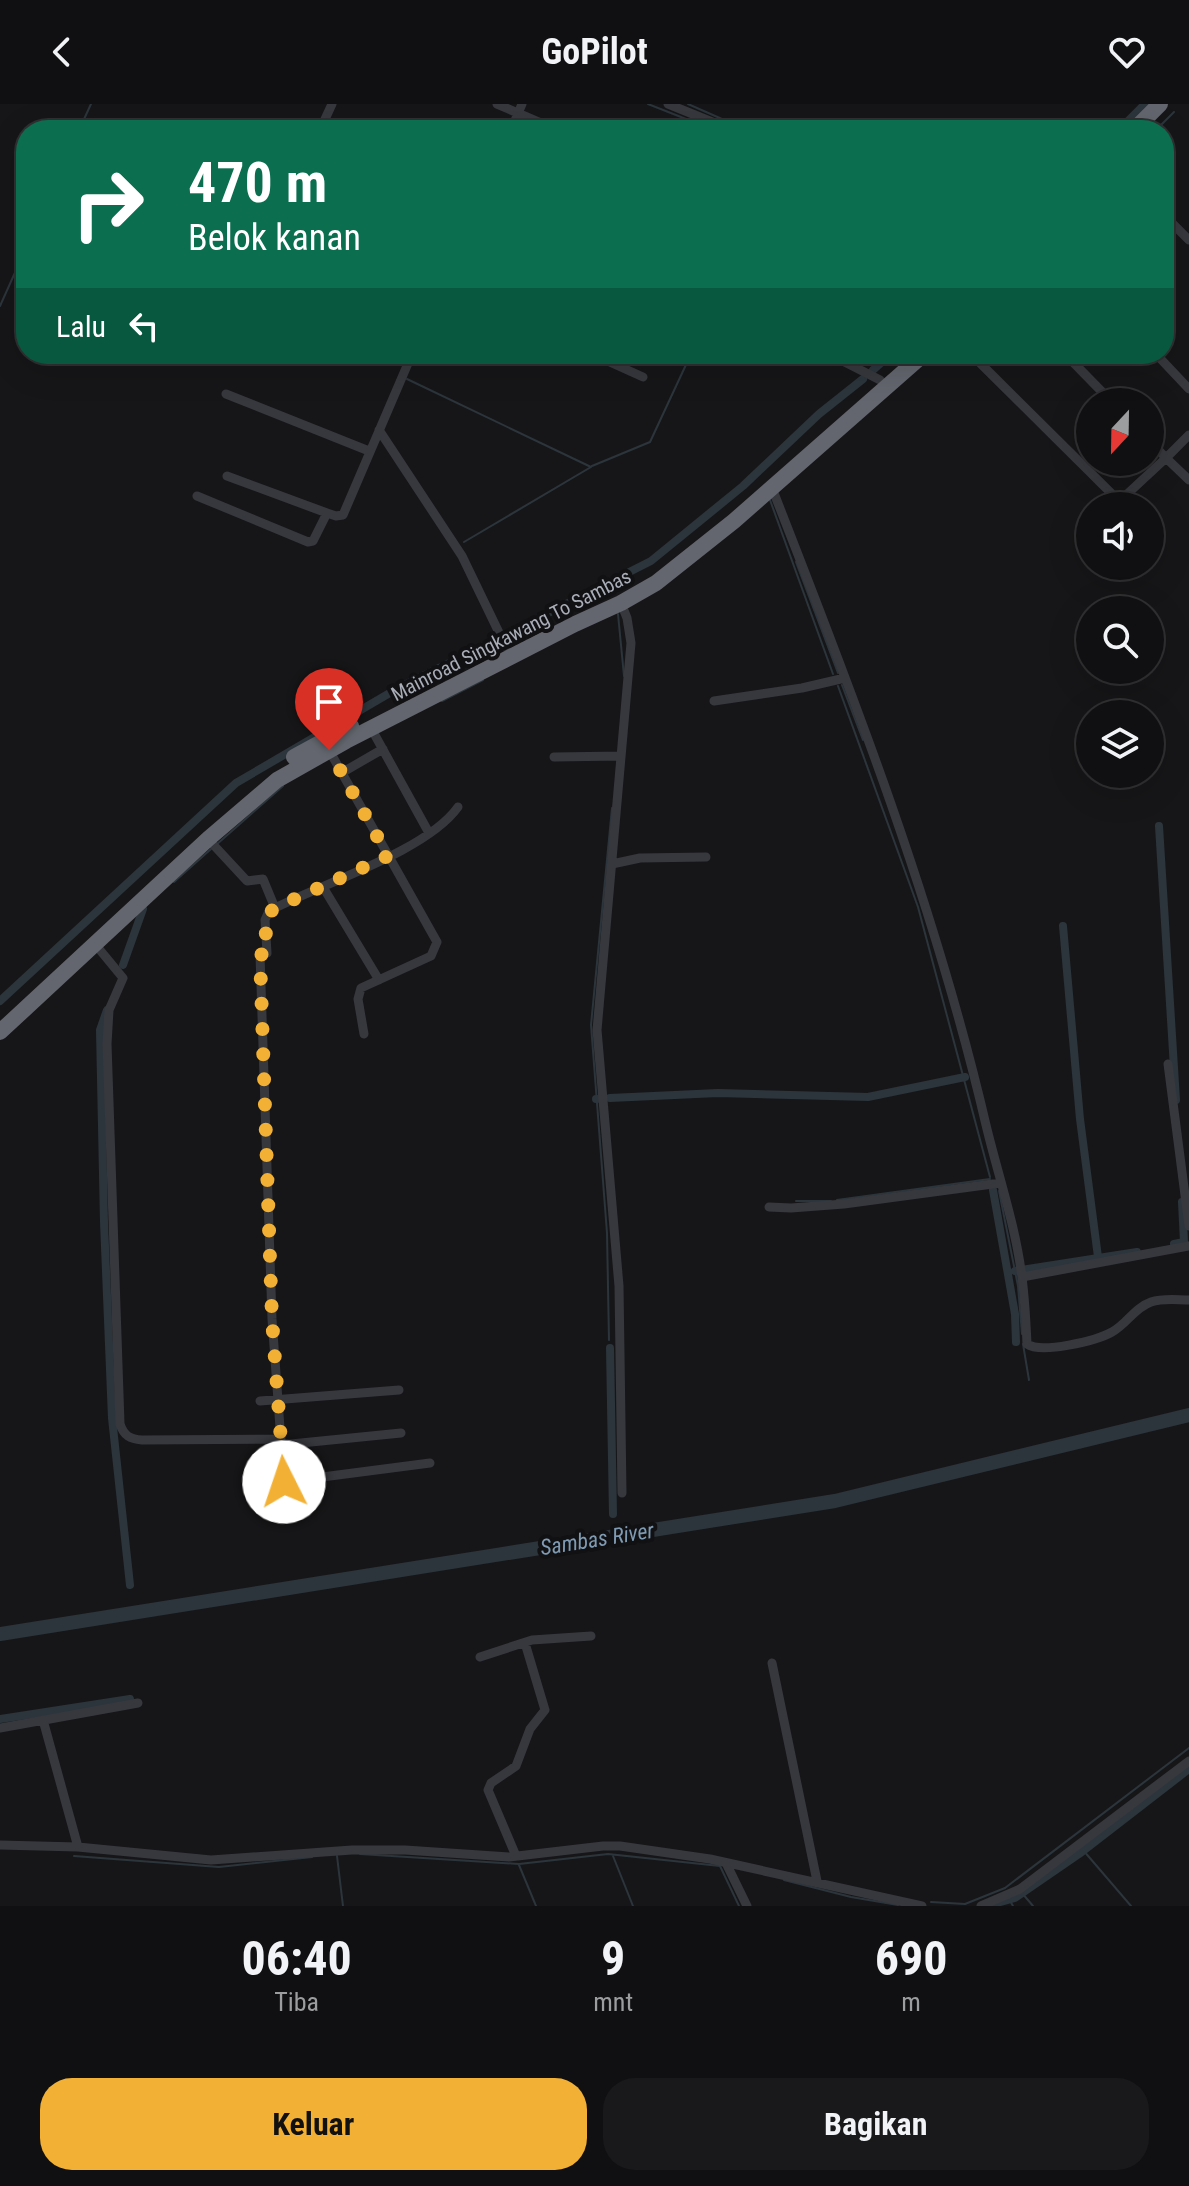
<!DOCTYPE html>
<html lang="id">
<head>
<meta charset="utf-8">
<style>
	:root { --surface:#101012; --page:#19191b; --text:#f1f3f6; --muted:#9c9d9f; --line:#303032; --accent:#f2b134 }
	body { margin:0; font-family:"Roboto Condensed",sans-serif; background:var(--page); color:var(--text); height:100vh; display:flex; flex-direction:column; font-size:30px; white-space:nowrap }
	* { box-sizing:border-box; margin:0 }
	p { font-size:26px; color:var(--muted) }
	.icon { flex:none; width:44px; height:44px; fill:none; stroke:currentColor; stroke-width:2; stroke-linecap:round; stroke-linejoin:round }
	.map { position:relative; height:1802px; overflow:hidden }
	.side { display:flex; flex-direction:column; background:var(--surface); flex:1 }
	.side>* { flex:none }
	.hud { position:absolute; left:16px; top:16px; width:1158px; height:244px; border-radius:32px; box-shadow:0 8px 32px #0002,0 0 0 2px var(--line); background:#0b6e4f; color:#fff; overflow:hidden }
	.needle { width:52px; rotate:202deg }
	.buttons { position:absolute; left:1076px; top:284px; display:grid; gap:16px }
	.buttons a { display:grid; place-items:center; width:88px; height:88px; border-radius:50%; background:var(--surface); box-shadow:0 8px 32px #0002,0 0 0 2px var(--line); font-size:40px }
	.pin { position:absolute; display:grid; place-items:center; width:68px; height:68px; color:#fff; margin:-82px -34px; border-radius:50% 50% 50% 0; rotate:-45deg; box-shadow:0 0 8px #0007 }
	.pin .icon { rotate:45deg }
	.me { position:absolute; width:88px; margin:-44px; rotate:356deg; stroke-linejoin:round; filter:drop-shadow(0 0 6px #0008) }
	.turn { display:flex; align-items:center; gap:28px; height:168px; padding:0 40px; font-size:36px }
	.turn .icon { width:104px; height:104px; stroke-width:2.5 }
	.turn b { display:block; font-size:56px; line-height:68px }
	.then { display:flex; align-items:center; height:76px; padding:0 40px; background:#0003; gap:16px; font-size:30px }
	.eta { display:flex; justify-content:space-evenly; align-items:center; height:136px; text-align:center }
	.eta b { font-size:48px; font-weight:700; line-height:56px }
	.cta { display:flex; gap:16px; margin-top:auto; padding:16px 40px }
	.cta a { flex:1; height:92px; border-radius:32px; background:var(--accent); color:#111; font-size:32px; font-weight:700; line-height:92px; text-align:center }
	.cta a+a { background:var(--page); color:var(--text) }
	header { display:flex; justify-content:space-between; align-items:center; height:104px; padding:0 40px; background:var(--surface); font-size:36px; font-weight:700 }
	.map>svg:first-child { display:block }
</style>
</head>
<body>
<header><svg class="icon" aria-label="back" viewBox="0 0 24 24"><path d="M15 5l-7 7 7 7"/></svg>GoPilot<svg class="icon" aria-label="heart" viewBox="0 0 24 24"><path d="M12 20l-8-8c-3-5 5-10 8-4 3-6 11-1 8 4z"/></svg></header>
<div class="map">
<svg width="1189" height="1802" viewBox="0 0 1189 1802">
	<rect width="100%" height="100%" fill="#161618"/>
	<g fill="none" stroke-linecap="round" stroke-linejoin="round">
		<path stroke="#2c353c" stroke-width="2" d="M648,0L714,26
			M688,0L747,26
			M79,26L91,0
			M1156,26L1174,8
			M0,202L26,144
			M407,275L591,363L464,438
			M592,362L650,338L691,250
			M770,396L833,570
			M796,458L838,569
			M618,510L624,572
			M842,581L863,636
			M838,582L918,803L990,1073
			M442,597L483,576
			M216,741L283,682
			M174,778L211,745
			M999,1087L1018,1182L1022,1230
			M837,1096L990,1075
			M796,1097H831
			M609,1236L607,1129L591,921L612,704
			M1023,1240L1029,1276
			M1083,1746L1131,1802
			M360,1750L519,1760L608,1750L720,1762L739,1802
			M74,1752L219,1763L312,1753
			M337,1752L343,1802
			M613,1752L633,1802
			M519,1761L536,1802
			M784,1776L851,1793L898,1801
			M1022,1789L1033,1802
			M1009,1795L1013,1802
			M931,1798L965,1800L1005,1784L1189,1644"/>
		<path stroke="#2c353c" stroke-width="8" d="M1119,26L1145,0
			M873,266L891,250
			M507,530L651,457L743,382L819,310L863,275
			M1159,722L1176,996
			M1063,822L1080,1015L1098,1153
			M123,861L143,805
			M0,897L236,679L400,583L498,535
			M107,906L100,926L104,1118L112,1314L130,1481
			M610,994L718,989L868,993L965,973
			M596,995H597
			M993,1086L1015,1210L1016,1238
			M1174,1140L1184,1138L1182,1098
			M1015,1167L1137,1148
			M610,1244L613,1410
			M0,1615L130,1595
			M993,1800L1015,1794L1079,1750L1189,1665"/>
		<path stroke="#2c353c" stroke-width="14" d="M0,1530L835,1397L1189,1311"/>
		<path stroke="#37383d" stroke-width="9" d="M497,0L557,26
			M668,0L732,26
			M320,26L332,0
			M511,26L522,0
			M1164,111L1189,136
			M391,250L409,258
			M592,250L643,273
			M829,250L880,276
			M972,250L981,260L992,250
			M1065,250L1112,298
			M1156,250L1189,285
			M981,260L1116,394L1124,393L1166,354L1189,376
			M226,290L369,347
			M379,326L462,452L506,543
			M1150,337L1166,354L1189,331
			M227,372L327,409
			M772,384C854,593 935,802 986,1021C998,1071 1016,1123 1022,1174C1025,1196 1026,1218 1027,1240C1041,1250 1096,1237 1112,1228C1127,1220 1134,1204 1151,1198C1163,1194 1177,1196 1189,1196
			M197,392L308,438L313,437L327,409L336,412L343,411L412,250
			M621,499L627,514L631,539L597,926L619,1182L622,1389
			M714,597L802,584L845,574
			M371,624L429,729
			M329,646L437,838L431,852L361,884L358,895L364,930
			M554,653L621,652
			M343,668L383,645
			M208,735L247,777L263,775L275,804
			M612,760L640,754L706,753
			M323,783L379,876
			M95,840L123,874L109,906L107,940L120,1320C124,1332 130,1335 142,1336L281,1335
			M1168,960L1189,1122
			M769,1103L791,1104L844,1100L1000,1079
			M1022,1173L1189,1142
			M260,1297L399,1286
			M281,1341L401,1329
			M430,1359L284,1378L272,1215L260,851L267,849L265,816L269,807C320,780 426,748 458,703
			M480,1553L532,1536L591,1532
			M772,1559L817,1777
			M43,1616L78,1743L211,1756L352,1746H405L509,1753L603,1742H620L710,1755L922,1802
			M0,1624L138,1599
			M0,1741L78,1743
			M516,1752L488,1686L491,1679L516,1662L530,1625L545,1606L525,1539
			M726,1759L747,1802
			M981,1802L1020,1785L1189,1657"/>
		<path stroke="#63666e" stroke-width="16" d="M1134,26L1160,0
			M294,653L351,622
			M0,928L208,735L277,676L346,637L575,520L621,499L656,479L734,417L924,250"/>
	</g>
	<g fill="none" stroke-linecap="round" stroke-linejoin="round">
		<path stroke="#f2b134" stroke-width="14" stroke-dasharray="0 25.2" d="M284,1378L272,1215L260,851L267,849L265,816L273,805L388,752L329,646"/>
	</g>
	<g text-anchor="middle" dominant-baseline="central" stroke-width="8" stroke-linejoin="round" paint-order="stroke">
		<g font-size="20" fill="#a8adb8" stroke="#111113">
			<text transform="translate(511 531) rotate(-27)">Mainroad Singkawang To Sambas</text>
		</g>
		<g font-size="22" font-style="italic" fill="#7f9bb3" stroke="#111113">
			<text transform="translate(597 1435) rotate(-9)">Sambas River</text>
		</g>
	</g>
</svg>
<div class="buttons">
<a><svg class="needle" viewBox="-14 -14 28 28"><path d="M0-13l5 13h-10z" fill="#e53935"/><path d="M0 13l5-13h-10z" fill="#9c9d9f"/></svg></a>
<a><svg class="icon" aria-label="sound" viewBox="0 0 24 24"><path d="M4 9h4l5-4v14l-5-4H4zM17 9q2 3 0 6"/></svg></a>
<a><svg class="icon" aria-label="search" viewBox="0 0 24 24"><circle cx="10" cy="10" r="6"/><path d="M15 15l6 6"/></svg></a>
<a><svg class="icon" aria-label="layers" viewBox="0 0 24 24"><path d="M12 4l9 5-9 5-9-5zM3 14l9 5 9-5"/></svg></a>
</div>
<div class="pin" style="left:329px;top:646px;background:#d93025"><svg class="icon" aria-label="arrive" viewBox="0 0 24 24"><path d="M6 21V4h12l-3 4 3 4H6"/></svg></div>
<svg class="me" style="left:284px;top:1378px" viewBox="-20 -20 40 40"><circle r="19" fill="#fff"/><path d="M0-13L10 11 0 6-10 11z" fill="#f2b134"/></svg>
<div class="hud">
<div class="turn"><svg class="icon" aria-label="right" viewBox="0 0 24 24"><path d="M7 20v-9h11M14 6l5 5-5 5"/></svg><div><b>470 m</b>Belok kanan</div></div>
<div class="then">Lalu<svg class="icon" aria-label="left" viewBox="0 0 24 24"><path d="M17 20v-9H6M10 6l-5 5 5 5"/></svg></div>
</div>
</div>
<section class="side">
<div class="eta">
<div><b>06:40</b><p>Tiba</p></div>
<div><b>9</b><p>mnt</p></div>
<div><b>690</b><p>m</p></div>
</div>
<div class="cta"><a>Keluar</a><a>Bagikan</a></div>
</section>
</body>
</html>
